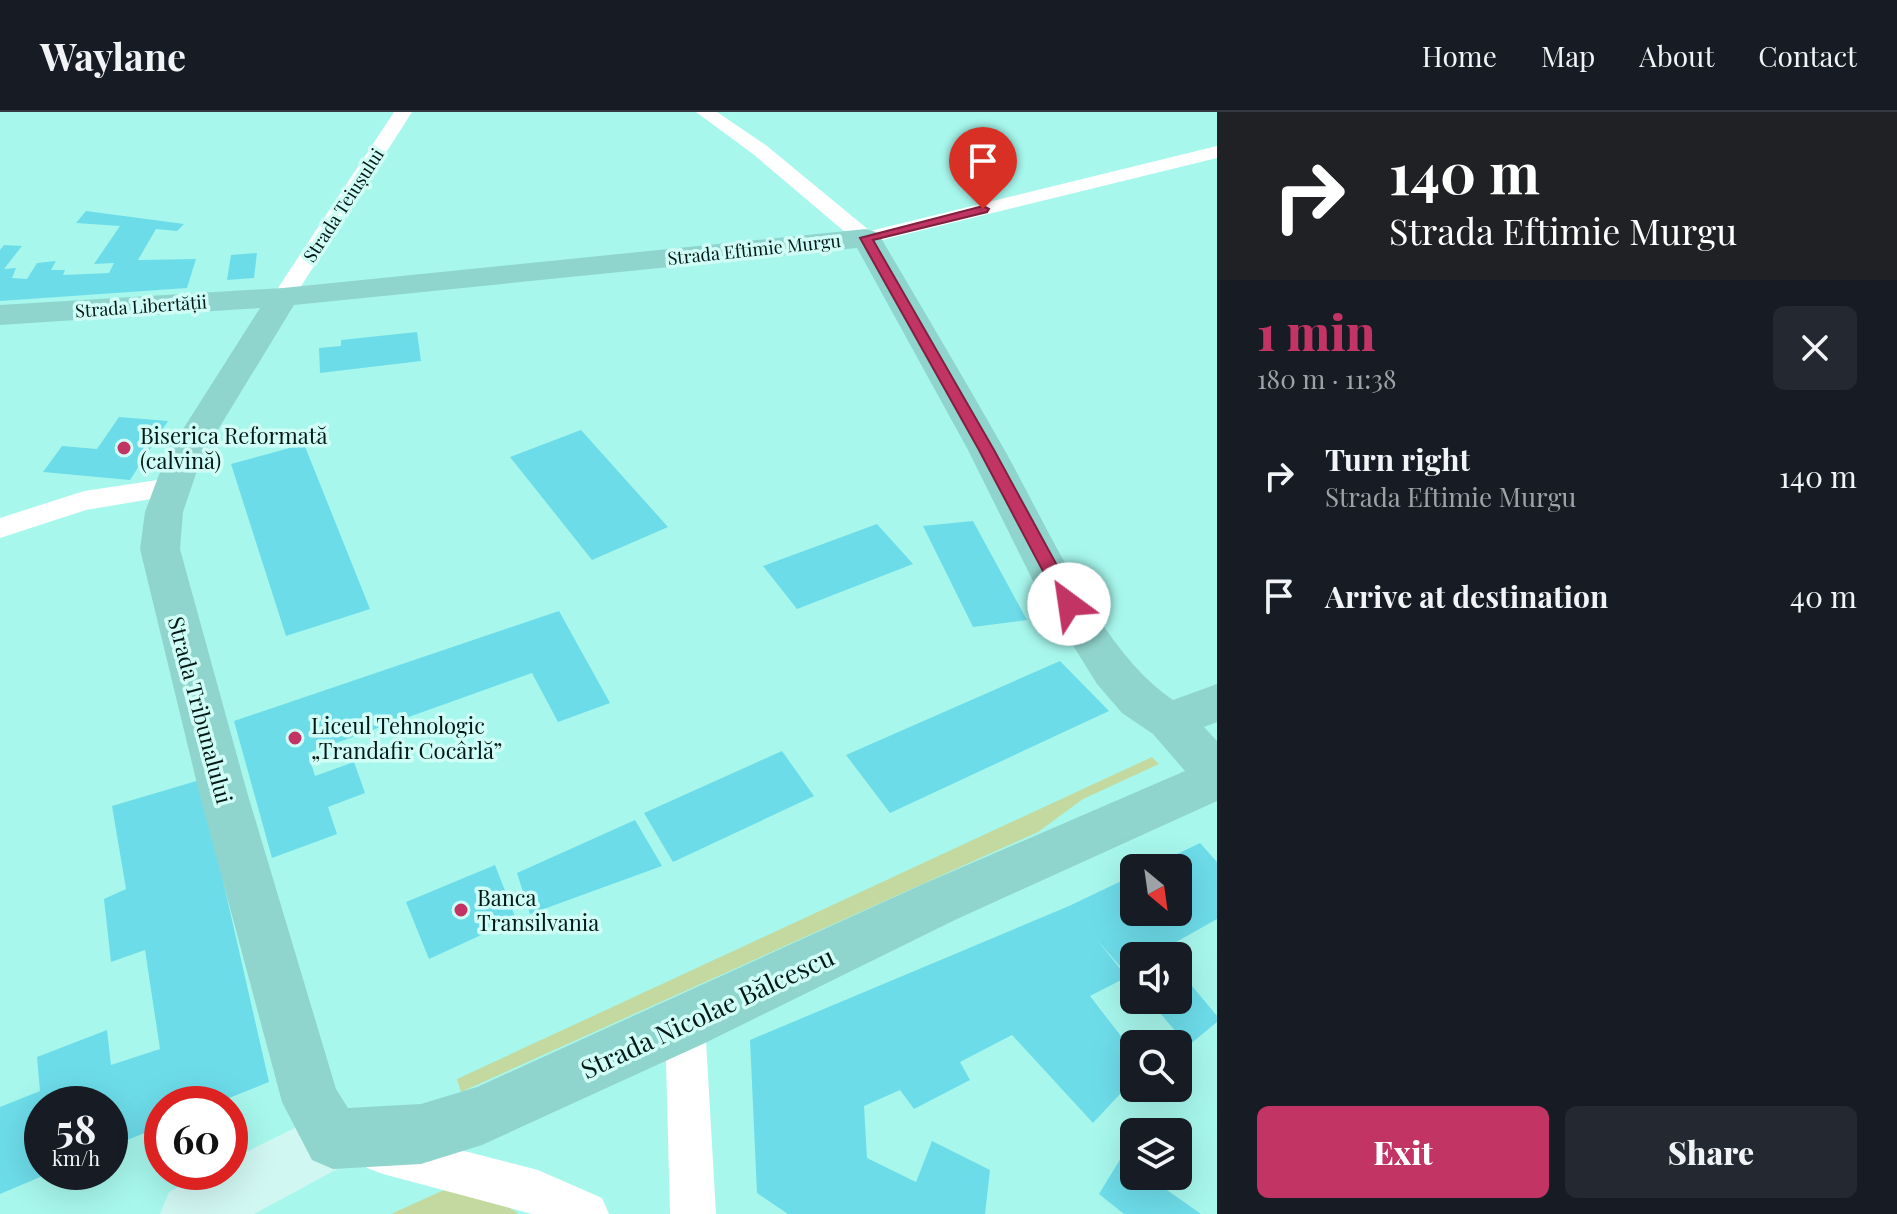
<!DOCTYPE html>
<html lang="en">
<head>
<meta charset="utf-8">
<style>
	:root { --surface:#171b24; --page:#242831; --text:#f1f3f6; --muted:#9ea1a6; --line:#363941; --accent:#c23463 }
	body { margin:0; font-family:"Playfair Display",serif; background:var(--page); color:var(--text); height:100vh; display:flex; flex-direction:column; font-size:30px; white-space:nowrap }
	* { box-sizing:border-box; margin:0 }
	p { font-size:26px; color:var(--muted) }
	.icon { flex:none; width:44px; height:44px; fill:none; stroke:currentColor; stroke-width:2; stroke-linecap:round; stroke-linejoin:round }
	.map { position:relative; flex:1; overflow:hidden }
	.panel { display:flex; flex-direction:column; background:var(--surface); width:680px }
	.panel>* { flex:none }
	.guide { background:#202124; color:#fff; overflow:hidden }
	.needle { width:52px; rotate:151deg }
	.buttons { position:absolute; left:1120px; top:742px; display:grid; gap:16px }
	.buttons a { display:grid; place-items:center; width:72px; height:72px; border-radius:12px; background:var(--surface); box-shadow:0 8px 32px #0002; font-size:40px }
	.speed { position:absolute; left:24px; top:974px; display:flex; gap:16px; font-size:40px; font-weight:700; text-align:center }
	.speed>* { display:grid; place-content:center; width:104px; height:104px; border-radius:50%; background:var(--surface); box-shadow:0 8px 32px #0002; line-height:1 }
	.speed small { font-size:20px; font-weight:400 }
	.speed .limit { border:12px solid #d22; background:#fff; color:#111 }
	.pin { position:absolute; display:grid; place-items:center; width:68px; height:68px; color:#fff; margin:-82px -34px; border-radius:50% 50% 50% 0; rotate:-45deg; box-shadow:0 0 8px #0007 }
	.pin .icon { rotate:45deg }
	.me { position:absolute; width:88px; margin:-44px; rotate:329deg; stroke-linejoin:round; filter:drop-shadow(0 0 6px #0008) }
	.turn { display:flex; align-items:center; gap:28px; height:168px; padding:0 40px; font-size:36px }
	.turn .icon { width:104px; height:104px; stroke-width:2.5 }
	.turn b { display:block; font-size:56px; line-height:68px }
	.round { display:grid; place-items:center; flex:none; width:84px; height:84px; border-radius:12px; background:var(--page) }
	.headline { display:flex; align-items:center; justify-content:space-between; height:136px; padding:0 40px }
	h1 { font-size:48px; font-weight:800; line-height:60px; color:var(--accent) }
	.action { display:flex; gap:16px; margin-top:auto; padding:16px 40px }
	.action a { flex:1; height:92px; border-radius:12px; background:var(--accent); color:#fff; font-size:32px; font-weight:800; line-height:92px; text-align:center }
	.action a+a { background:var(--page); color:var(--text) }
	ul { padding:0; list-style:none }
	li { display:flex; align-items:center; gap:24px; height:120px; padding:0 40px }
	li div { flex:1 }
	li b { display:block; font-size:30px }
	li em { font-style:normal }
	header { display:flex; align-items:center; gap:48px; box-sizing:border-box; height:112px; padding:0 40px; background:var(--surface); border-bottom:2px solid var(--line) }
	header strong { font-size:38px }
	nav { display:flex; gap:44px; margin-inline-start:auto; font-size:28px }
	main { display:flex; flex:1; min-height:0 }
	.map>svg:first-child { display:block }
</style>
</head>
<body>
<header>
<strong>Waylane</strong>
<nav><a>Home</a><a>Map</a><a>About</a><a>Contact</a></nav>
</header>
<main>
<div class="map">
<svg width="1217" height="1102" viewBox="0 0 1217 1102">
	<rect width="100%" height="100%" fill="#a7f7ed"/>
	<path fill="#c3d9a0" d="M1152,645L1159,652L1083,687L1038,720L461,980L457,967Z
		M466,1068L519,1102H391Z"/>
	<path fill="#6ddce9" d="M86,99L184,112L177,119L156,117L138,148L196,147L187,176L0,189V138L4,133L22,134L4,157L16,156L12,166L27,167L37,151L56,149L51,158H65L63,163L109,161L114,151L94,152L120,114L76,111Z
		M257,141L254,166L227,168L231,143Z
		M417,220L421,249L320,261L319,236L341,234V228Z
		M119,305L168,309L130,368L43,360L62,334L97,337Z
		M581,318L668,415L592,448L510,345Z
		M304,332L370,497L286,524L231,352Z
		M973,409L1027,508L973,515L923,414Z
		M877,412L913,452L797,497L763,454Z
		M559,499L610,591L558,610L532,561L308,641L315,664L354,650L365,681L328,695L337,722L272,746L234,609Z
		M1060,549L1109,599L890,701L846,643Z
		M782,639L814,684L673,750L644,701Z
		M200,668L269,970L214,992H162V1014L110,1035V992H42V1060H52L0,1082V995L40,979L37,945L107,918L111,953L160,937L145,838L111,850L104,787L126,777L112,694Z
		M635,708L662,754L530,802L517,761Z
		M1200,731L1217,750V807L1162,838L1167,844H1134V870L1097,828L1127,865L1090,884L1134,941V967L1093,1011L1012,923L960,950L970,968L914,997L900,978L864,994L867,1046L916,1070L932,1029L990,1058L985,1102H788L757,1081L750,928L1069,794L1134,763V800H1178V756H1148Z
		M495,753L516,807L429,847L406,790Z
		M1178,857L1217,904V910L1188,934L1149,888H1178Z
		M1121,1046L1134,1055V1064H1147L1201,1102H1124L1099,1082Z"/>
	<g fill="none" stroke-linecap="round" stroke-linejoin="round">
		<path fill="#fff" fill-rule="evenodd" d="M394,0H412L291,190H275L272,185Z
			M696,0H717L767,34L870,119L1217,34V46L866,132L858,131L753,42Z
			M171,366L181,368L185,375L181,382L86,398L0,426V406L84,379Z
			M685,891L699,897L705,911L716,1102H670L665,911L671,897Z
			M383,1018L538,1058L602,1086L609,1102H532L383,1062L367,1056L361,1040L367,1024Z"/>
		<path fill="#d1f7f2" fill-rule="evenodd" d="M333,997L354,1006L363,1027L354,1048L254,1102H160L169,1080L207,1060H230V1048Z"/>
		<path fill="#90d5cd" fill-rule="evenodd" d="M866,117L876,120L881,126C922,196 964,266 1004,337C1047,413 1101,540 1173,588L1217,572V610L1204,615L1217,629V689L957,807L705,931L482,1033L421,1052L333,1057L312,1048L282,990L199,680L140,437L145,400L166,344L260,196L0,213V193L283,176ZM857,136L968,338L1033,469L1097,572L1122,601L1153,622L1185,659L921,773L477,975L421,992L348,996L336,977L247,680L180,437L183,400L202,344L294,193Z"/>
	</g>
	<path fill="#c23463" stroke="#7e2240" stroke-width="2" d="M983,94L989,97L987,100L873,128L994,338L1078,492L1069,499L1063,497L979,338L860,126Z"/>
	<g fill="#c23463" stroke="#d0fef7" stroke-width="3">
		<circle cx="124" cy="336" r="8"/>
		<circle cx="295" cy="626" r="8"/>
		<circle cx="461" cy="798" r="8"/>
	</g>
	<g text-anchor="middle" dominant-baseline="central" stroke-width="7" stroke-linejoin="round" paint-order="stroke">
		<g font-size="18" fill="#011815" stroke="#d0fef7">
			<text transform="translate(343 93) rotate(-57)">Strada Teiușului</text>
			<text transform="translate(754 137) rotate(-6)">Strada Eftimie Murgu</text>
			<text transform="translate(141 194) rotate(-4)">Strada Libertății</text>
		</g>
		<g font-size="22" fill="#011815" stroke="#d0fef7" text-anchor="start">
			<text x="140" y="323">Biserica Reformată<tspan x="140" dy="25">(calvină)</tspan></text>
			<text x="311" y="613">Liceul Tehnologic<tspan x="311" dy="25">„Trandafir Cocârlă”</tspan></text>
			<text x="477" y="785">Banca<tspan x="477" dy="25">Transilvania</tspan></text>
		</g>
		<g font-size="22" fill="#011815" stroke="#d0fef7">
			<text transform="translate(201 598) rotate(75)">Strada Tribunalului</text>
		</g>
		<g font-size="26" fill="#011815" stroke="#d0fef7">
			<text transform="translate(707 900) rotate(-25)">Strada Nicolae Bălcescu</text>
		</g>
	</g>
</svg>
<div class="buttons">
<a><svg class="needle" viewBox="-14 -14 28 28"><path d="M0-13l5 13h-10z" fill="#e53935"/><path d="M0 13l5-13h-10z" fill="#9ea1a6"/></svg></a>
<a><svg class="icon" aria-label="sound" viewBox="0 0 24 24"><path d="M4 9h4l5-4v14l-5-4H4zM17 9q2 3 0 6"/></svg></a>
<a><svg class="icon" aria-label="search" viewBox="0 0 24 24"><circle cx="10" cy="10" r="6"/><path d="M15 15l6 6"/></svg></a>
<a><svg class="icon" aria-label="layers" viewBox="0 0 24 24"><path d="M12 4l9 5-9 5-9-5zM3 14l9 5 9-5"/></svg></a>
</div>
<div class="speed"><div>58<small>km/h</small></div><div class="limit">60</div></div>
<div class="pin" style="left:983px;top:97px;background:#d93025"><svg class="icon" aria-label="arrive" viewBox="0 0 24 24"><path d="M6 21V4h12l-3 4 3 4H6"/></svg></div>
<svg class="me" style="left:1069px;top:492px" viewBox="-20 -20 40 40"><circle r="19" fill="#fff"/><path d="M0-13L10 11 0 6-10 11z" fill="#c23463"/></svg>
</div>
<section class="panel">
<div class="guide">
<div class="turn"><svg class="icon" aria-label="right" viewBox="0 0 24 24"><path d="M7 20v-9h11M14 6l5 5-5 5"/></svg><div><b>140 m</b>Strada Eftimie Murgu</div></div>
</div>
<div class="headline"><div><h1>1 min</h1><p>180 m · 11:38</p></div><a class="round"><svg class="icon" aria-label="close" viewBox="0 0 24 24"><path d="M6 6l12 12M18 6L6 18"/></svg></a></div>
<ul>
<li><svg class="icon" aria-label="right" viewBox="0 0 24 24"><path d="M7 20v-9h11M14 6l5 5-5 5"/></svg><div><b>Turn right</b><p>Strada Eftimie Murgu</p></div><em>140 m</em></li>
<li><svg class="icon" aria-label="arrive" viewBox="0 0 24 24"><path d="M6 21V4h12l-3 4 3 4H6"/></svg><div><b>Arrive at destination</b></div><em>40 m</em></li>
</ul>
<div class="action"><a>Exit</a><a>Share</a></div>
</section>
</main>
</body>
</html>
